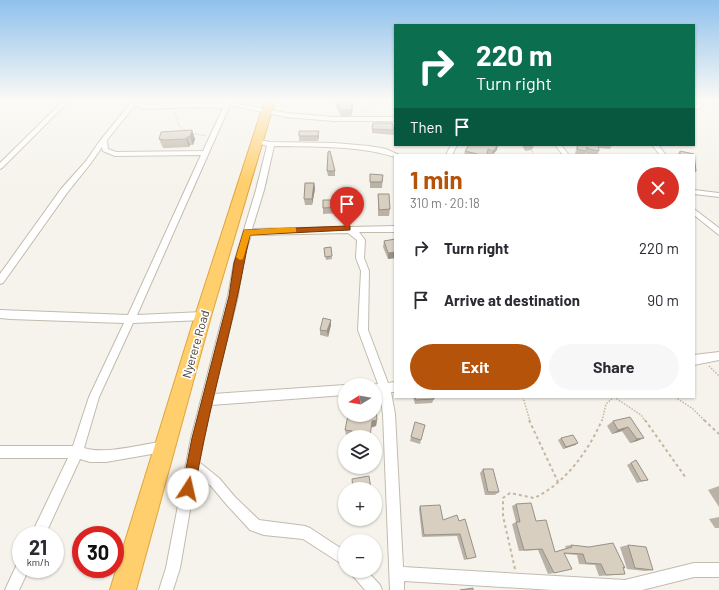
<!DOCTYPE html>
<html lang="en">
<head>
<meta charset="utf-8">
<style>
	:root { --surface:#fff; --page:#f7f7f7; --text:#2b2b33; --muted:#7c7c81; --accent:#b45309 }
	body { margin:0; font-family:Barlow,sans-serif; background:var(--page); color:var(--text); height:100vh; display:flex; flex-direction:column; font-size:15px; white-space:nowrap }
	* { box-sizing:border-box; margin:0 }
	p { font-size:13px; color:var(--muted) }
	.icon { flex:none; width:22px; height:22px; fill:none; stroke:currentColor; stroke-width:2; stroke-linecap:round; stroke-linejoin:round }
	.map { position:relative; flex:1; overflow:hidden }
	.panel { position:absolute; left:394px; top:154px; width:301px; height:244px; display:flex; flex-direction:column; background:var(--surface); border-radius:0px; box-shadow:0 1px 3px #0004 }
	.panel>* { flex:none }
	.banner { position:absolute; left:394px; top:24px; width:301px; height:122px; border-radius:0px; box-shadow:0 1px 3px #0004; background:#0b6e4f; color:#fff; overflow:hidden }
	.needle { width:26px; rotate:259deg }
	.tools { position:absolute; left:338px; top:378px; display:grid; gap:8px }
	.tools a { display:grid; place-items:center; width:44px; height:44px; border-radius:50%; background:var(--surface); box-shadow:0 1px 3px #0004; font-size:20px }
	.speed { position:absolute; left:12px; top:526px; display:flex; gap:8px; font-size:20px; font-weight:700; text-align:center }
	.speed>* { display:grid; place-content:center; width:52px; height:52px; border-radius:50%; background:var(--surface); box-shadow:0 1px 3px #0004; line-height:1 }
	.speed small { font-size:10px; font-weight:400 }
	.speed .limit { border:6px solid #d22; background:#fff; color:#111 }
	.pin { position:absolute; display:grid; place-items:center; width:34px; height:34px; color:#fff; margin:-41px -17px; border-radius:50% 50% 50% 0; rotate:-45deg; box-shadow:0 0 4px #0007 }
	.pin .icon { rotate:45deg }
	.me { position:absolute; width:44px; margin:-22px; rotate:10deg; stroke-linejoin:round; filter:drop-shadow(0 0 3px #0008) }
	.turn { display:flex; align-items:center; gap:14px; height:84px; padding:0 16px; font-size:18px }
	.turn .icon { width:52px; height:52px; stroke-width:2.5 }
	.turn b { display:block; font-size:28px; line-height:34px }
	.then { display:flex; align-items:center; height:38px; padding:0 16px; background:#0003; gap:8px; font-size:15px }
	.round { display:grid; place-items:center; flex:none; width:42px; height:42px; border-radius:21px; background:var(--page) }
	.headline { display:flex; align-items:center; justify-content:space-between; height:68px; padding:0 16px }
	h1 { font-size:24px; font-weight:700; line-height:30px; color:var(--accent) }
	.button { display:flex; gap:8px; margin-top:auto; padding:8px 16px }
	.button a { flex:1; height:46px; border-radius:24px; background:var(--accent); color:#fff; font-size:16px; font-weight:700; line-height:46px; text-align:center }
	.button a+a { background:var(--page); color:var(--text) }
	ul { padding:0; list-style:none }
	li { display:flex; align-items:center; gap:12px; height:52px; padding:0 16px }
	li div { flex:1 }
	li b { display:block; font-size:15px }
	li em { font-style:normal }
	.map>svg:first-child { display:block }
</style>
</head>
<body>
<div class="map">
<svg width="719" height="590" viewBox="0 0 719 590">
	<rect width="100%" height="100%" fill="#f6f3ec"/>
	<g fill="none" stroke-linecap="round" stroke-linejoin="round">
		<defs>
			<path id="street" d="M64,100H70L2,168L0,169V163Z
				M133,100H139L137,102L146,105L196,103L224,104L226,100H232L231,101L237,104L286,113L334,117H395V121H334L286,117L230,105L137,315L203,312L206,313L208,316L206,319L203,320L133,323L99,397L84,448C105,455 143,444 165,441L169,443L171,447L169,451L106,462H90L80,459L45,535H31L68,458H0V446H73L89,397L124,323L10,319L0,318V310L128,315L201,155L115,156L103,151L102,147L91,163L67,193L3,283L0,284V274L61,189L86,161L99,142ZM135,105L146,109L196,107L223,108L203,151L116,152L108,149L107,140Z
				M694,100L702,105V107L694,111V107L696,106L694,104Z
				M257,139L269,142L334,143L369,146L386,149L399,155H395V157C355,145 315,147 274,146L264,190L252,229L343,227L347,225L351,227L395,226V232H359L365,240L364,258L369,271L368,330L388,383L395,382V392H391L395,414L403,567L625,580L694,563H719V577H694L642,590H553L404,581V590H390L383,414L380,393L375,394V385H372L378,384L358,330L361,271L356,258L357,240L348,233L251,235L242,263L238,296L213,394L345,385V395L211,405L199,462L219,478L235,497L259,520L305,526L310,528L345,551V566L303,539L264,535L250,530L227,505L211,486L196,475L180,568L173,590H159L166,568L191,438L228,296L234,263L256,190L267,146L255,142V140Z
				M451,145H457L452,155H446Z
				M555,145H561L569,155H563Z
				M652,145H658L666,155H660Z
				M694,190L719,193V197L694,194Z
				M694,209L719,228V235L694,215Z
				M719,352V360L694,365V355Z
				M21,562V569H29L19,590H5L17,564Z
				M351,571H367L380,585L382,590H365L353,576Z"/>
			<path id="highway" d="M265,100H275L211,316L136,590H110L195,316Z"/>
		</defs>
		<use href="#street" stroke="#c2bbae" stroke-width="2"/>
		<use href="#highway" stroke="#e0a43c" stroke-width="2"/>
		<path stroke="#c4b79f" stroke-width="1" stroke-dasharray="1.5 1.5" stroke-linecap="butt" d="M175,112L179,126L187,131
			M365,114L371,105L370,100
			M192,133L206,136
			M532,151L534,155"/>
		<path stroke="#c4b79f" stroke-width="1.5" stroke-dasharray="1.5 1.5" stroke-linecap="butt" d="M709,366L719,376
			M523,397L530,421
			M614,397L641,415L645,421
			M675,397L693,409L705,421
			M602,421L606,404L614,397"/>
		<path stroke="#c4b79f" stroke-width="2" stroke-dasharray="3 3" stroke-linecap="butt" d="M529,420L558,482
			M645,420L686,478
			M704,420L719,434
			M515,569L503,516V498L510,493L534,498C565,484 589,450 602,420"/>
		<use href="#street" fill="#fff" fill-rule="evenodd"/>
		<use href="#highway" fill="#ffcf6e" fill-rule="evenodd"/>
	</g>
	<path fill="#bab2a6" d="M370,100H378V101L371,102Z
		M336,101L353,107L351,116H341L336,106Z
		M372,129L394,130V135L372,133Z
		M192,130L195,139L193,145H190L189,147L167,148H163L159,139Z
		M299,136H319L318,141H299Z
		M469,145L497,150L492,155L487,154V155H464L465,151Z
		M522,145H534L532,150L525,151Z
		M577,145H612L610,149L599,148V151L597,155L587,154L586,153L584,155H578L575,154Z
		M680,151L694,154L696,171L694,173V155H677Z
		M327,171H335V176H328Z
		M383,175L382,188H370V182Z
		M314,183L315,189L312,205H305L304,199Z
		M378,194L390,209L389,216H378Z
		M342,200V213L323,214V208Z
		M395,239V258L388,259L383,247L384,241Z
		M331,247L332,259L326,260L324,248Z
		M331,320V325L328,337L320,335V330Z
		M413,397H434V399L432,403L415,404Z
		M630,417L644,438L637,441L630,443L622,431L612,434L607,426L613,421Z
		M377,420L376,426L350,436L346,435L345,430Z
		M415,422L421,440L420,444L410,441Z
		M561,438L578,443L575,445L563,449L558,440Z
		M636,460L648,480L637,483L627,465Z
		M483,469L499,492L495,495H485L480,473Z
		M719,486V507L708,490Z
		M516,504L536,521L555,552L566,548L565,546L571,545L625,568H623L625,574L599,576L595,565L579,564L577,555L565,554L554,573L548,574L538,550L519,551L512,524L516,522L512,506Z
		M420,506L443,520L459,521L476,557L464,560L457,536L422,537L419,509Z
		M719,517V528H715L709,519Z
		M628,545L653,570L645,571L627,569L620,547Z"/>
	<path fill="#979187" d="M353,102V107L351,116V110Z
		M192,130L195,139L193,145L190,137Z
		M319,131V136L318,141V136Z
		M187,137L190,145L189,147L186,139Z
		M498,145L497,150L492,155L493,151Z
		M314,183L315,189L312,205V199Z
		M395,252V258L388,259V253Z
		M331,320V325L328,337L327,331Z
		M377,420L376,426L372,427V421Z
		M628,427L622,431L612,434L618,430Z
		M644,438L637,441L630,443L637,439Z
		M578,443L575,445L563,449L566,447Z
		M379,448L378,453L375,463V458Z"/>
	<path fill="#d8cfc1" stroke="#979187" d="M336,100H352L353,102L351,110H341L336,101Z
		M373,123H392L394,130L372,129Z
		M192,130L190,137H187L186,139L164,140L159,139L161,132Z
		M299,131H319L318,136H299Z
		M469,145H498L493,151L488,149L487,155H481L465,151Z
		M578,145H598L599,151L589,149L587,147L586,151L577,149Z
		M330,151L335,171H327L328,152Z
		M680,151L694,154L696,171H694V155H680Z
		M370,174L383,175L382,182H370Z
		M305,183H314L312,199H304Z
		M378,194H389L390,209L379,210Z
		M323,200H342V207L323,208Z
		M395,239V252L388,253L384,241Z
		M331,247L332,256L325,257L324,248Z
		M323,318L331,320L327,331L320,330Z
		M415,397H434V399L416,400Z
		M375,408H376L377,420L372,421L370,437H350L352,431L345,430L348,415H375Z
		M630,417L644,438L637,439L628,427L618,430L613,421Z
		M415,422L425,425L421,440L411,437Z
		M573,435L578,443L566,447L561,438Z
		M375,447L379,448L375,458Z
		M636,460L648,480L641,481L631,463Z
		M483,469H493L499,492H488Z
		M369,476L371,489H353L352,479Z
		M531,503L536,521L546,520L555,552L572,547L571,545L589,547L613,543L625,568L623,567L625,574L606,575L601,564L586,563L583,554L564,553L572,569L554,573L542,549L524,550L516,522H520L516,504Z
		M440,505L443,520L457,515L459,521L465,519L476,557L467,559L460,534L424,535L420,506Z
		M628,545L646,547L653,570L635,568Z
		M473,588V590H460Z"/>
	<linearGradient id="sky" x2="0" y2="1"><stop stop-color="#8fc1ec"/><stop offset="0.55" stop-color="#fbfaf6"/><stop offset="1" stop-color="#fbfaf6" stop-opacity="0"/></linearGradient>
	<rect width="719" height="182" fill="url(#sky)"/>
	<path fill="#b45309" stroke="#753606" d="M347,226H350V230L250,235C245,256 242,277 237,298C223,362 205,425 195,489L193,494L188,496L184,494L182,489L192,438L229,296L234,263L244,230Z"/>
	<path fill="#f59e0b" d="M294,227L296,228V232L250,235L243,259L240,260L236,257L244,230Z"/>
	<g text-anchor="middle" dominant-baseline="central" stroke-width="3.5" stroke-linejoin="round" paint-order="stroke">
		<g font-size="12" fill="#4b4439" stroke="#fff">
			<text transform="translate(195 344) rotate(-74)">Nyerere Road</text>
		</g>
	</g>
</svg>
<div class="tools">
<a><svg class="needle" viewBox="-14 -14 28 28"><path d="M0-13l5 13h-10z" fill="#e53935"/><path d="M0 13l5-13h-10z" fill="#7c7c81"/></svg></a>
<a><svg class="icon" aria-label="layers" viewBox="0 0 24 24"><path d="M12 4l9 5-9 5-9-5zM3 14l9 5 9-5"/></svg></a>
<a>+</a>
<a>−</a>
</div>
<div class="speed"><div>21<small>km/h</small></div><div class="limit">30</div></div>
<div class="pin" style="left:347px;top:228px;background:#d93025"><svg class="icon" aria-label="arrive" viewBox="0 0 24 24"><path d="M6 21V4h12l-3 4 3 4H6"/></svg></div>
<svg class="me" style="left:188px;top:489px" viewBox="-20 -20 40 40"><circle r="19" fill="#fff"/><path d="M0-13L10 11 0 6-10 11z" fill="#b45309"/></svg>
<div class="banner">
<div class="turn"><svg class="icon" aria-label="right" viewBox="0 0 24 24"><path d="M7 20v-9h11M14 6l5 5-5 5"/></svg><div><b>220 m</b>Turn right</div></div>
<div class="then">Then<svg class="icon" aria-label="arrive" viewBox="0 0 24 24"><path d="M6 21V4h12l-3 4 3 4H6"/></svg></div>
</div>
<section class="panel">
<div class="headline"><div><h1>1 min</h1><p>310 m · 20:18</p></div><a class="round" style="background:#d93025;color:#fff"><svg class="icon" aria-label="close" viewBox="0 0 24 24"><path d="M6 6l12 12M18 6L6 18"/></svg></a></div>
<ul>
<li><svg class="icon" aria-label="right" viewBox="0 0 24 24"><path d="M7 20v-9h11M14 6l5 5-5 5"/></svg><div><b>Turn right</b></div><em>220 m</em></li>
<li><svg class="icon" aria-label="arrive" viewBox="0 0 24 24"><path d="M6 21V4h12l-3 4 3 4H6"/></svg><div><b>Arrive at destination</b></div><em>90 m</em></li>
</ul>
<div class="button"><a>Exit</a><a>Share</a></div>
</section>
</div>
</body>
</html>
